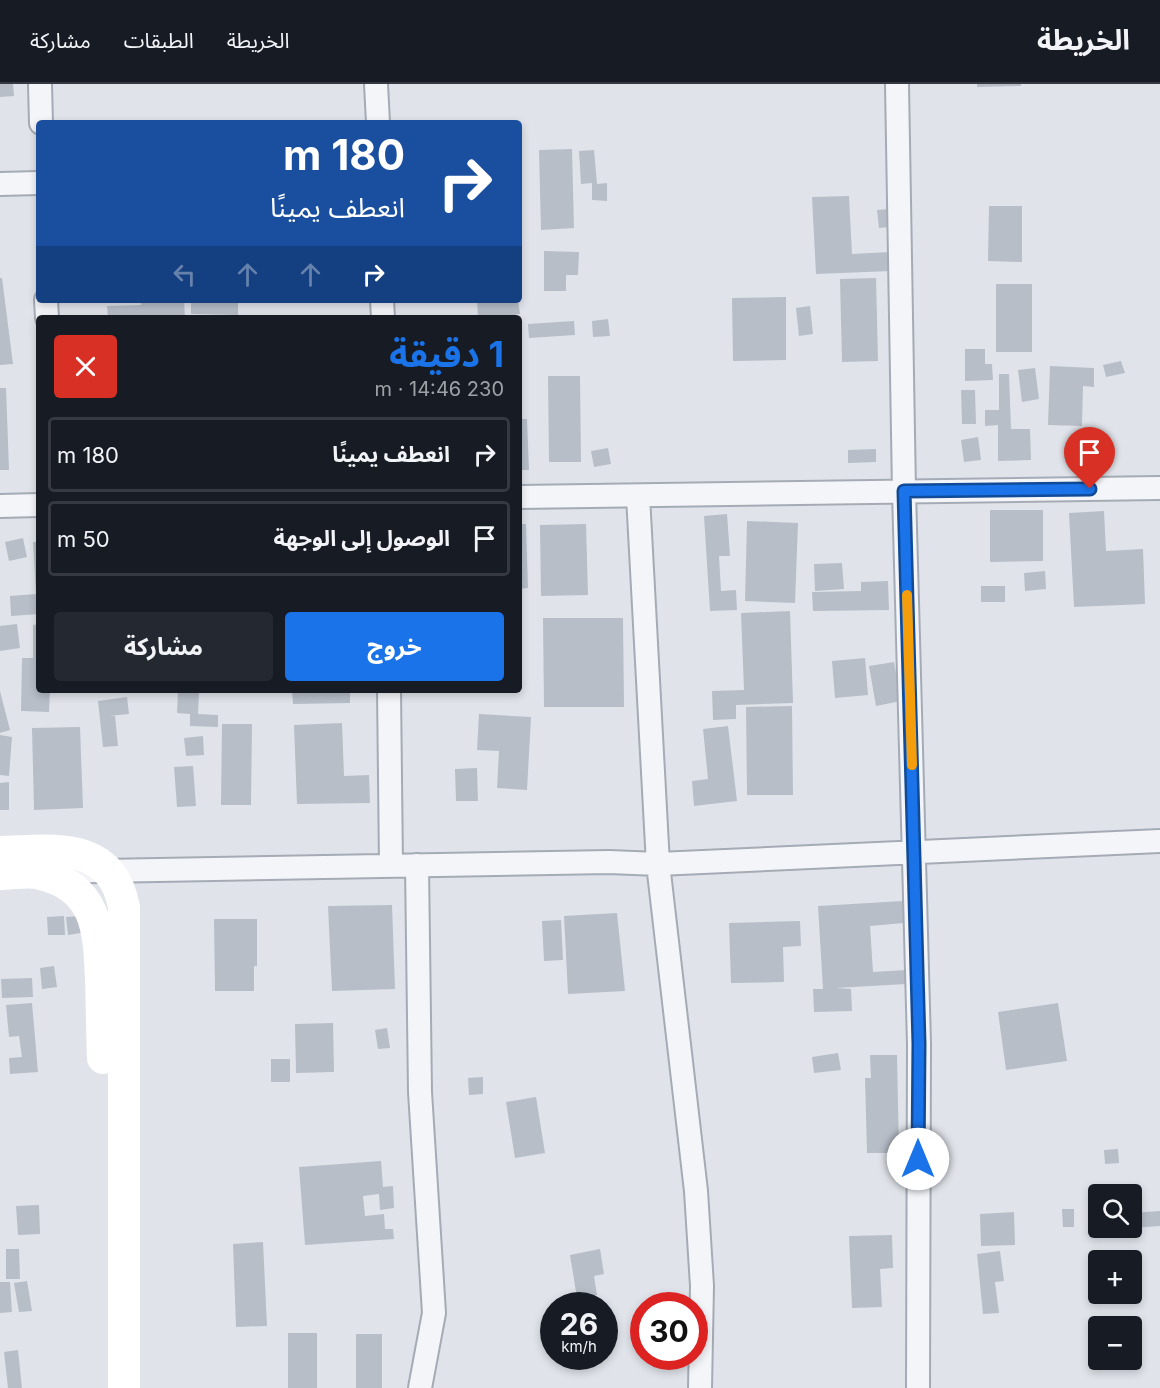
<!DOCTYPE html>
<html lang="ar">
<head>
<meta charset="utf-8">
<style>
	:root { --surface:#171b24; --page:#242831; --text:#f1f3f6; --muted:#9ea1a6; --line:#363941; --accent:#1a73e8 }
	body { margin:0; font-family:Inter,"Noto Sans Arabic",sans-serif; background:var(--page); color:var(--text); direction:rtl; height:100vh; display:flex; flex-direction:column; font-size:22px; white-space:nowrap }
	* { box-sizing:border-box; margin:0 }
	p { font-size:20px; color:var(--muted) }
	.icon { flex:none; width:33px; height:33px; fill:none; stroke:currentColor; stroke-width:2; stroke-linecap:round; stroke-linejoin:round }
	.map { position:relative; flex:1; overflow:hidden; direction:ltr }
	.details { position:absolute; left:36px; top:231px; width:486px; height:378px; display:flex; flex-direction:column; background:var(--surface); border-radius:6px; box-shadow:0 3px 9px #0003; direction:rtl }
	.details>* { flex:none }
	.hud { position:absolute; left:36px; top:36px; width:486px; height:183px; border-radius:6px; box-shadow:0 3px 9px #0003; direction:rtl; background:#1a4fa0; color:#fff; overflow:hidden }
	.tools { position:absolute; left:1088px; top:1100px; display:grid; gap:12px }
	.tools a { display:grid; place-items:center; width:54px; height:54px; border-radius:6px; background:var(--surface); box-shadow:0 3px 9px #0003; font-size:30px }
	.speed { position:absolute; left:540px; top:1208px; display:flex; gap:12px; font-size:30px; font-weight:700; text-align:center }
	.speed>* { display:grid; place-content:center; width:78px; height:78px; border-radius:50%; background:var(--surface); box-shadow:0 3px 9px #0003; line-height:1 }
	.speed small { font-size:15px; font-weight:400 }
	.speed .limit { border:9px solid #d22; background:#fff; color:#111 }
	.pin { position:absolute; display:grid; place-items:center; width:51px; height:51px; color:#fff; margin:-62px -26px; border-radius:50% 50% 50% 0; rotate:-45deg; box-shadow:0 0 6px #0007 }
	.pin .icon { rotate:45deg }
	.me { position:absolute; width:66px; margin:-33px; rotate:0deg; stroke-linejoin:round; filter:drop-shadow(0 0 4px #0008) }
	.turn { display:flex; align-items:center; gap:21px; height:126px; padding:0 18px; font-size:27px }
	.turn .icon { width:78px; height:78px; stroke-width:2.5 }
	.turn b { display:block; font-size:42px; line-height:51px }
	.lanes { display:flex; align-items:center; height:57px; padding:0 18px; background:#0003; justify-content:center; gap:30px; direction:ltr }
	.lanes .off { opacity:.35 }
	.round { display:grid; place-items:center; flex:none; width:63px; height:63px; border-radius:6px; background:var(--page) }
	.head { display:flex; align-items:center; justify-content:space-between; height:102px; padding:0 18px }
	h1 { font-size:36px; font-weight:700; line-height:45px; color:var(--accent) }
	.button { display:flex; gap:12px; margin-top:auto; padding:12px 18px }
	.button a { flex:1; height:69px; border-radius:6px; background:var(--accent); color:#fff; font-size:24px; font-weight:700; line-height:69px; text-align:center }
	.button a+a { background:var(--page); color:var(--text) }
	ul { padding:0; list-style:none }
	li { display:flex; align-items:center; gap:18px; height:75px; margin:0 12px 9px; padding:0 6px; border:3px solid var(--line); border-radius:6px }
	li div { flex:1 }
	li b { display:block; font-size:22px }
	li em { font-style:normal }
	header { display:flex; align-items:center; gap:36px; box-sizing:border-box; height:84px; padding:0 30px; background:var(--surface); border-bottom:2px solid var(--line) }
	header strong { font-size:28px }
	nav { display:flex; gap:33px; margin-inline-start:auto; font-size:21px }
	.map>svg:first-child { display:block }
</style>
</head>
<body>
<header>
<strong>الخريطة</strong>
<nav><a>الخريطة</a><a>الطبقات</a><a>مشاركة</a></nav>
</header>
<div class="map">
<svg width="1160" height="1304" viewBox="0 0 1160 1304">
	<rect width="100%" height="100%" fill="#e0e4ea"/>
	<path fill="#b7bec8" d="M0,0H13L14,12L0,13Z
		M977,0H1021V2L977,3Z
		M572,65L574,144L541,146L539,66Z
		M594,66L597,100L607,99V117L592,116V99L581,100L579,67Z
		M849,112L852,170L890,168L891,187L816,190L812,113Z
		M989,122H1022V178L988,177Z
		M889,125L890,143L879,144L877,126Z
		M544,167L579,168L578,191H566V207H544Z
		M0,194H2L13,280L0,281Z
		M876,194L878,277L842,278L840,195Z
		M996,200H1032V268H996Z
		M786,213V276L733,277L732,214Z
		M141,216H184L185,234H108L107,222L141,221Z
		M191,216H238V231L191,230Z
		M477,216H518L520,230H516L517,234H478Z
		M810,222L813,250L799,252L796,224Z
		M608,235L610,252L593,253L592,237Z
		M574,237L575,251L529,254L528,240Z
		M965,265H985V280H992L993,296L965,297Z
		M1121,277L1125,289L1106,293L1103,281Z
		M1050,282L1094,284V303L1083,302L1082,342L1048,341Z
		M1035,284L1039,315L1022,318L1018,286Z
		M999,290H1009L1011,345H1030L1031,376L998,377V341L985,342V326H999Z
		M548,292H580L581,378H549Z
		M0,304H6L9,386H0Z
		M961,306H975L976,340H962Z
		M519,335H527L529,386H519Z
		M978,353L981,376L964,378L961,356Z
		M608,364L611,380L594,383L591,367Z
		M876,365V378L848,379V366Z
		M990,426H1043V477L990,478Z
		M1104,427L1106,467L1143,465L1145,520L1074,523L1069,429Z
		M727,430L730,472H719L721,507L736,506L737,526L710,527L704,432Z
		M747,437L798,439L795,519L745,517Z
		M519,440H526L528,504L519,505Z
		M586,440L588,511L541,512L540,441Z
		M23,454L27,473L9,477L5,458Z
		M33,458H39V530L11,532L10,512L36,510Z
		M842,479L844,505L815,507L814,480Z
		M1045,487L1046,505L1025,507L1024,489Z
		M888,497L889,526L813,527L812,508L861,507V498Z
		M981,502H1005V518H981Z
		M790,527L793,619L736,621V635L713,636L712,607L744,606L741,529Z
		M543,534H623L624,623H544Z
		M17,540L20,564L0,567V542Z
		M39,540V606H50L49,628L21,627L22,574H33V541Z
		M865,574L868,611L835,614L832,577Z
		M894,578L901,617L876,622L869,582Z
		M292,606H350V619L293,620Z
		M0,607L10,646L0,649Z
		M178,607L199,608L198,630L218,631V643L190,642V630L177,629Z
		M127,613L129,630L109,632H115L118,662L103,663L98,617Z
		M792,622L793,711H747L746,623Z
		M479,630L531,633L527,706L497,704L499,667L477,666Z
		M342,639L344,692L369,691L370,719L297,720L294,641Z
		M222,640H252L251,721H221Z
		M728,642L737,717L694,722L692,697L708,695L703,645Z
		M80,643L83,724L34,726L32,644Z
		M0,651L12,653L9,692L0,691Z
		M203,652L204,671L186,672L184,654Z
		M193,682L196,722L177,723L174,683Z
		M477,684L478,717H456L455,685Z
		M9,698V726H0V699Z
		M903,817L904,839L870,842L873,888L906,886V900L836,904L851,905L852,927L814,928L813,905H823L818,822Z
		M392,821L395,905L332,907L328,822Z
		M617,829L625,907L568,910L564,832Z
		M64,832L65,851H48L47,833Z
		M79,832L81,849L68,851L66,833Z
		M214,835H257V882H254V907H215Z
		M561,836L563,876L544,877L542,837Z
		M800,837L801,862L783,863L784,898L731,899L729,839Z
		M54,882L57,903L42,905L40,884Z
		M32,894L33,913L2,914L1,895Z
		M32,919L38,988L10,990L9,974L22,973L19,952L9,953L6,921Z
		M1058,919L1067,977L1006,986L998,928Z
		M333,939L334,988L296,989L295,940Z
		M387,944L390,964L378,965L375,946Z
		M838,969L841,986L814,989L812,973Z
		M870,971H897L899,1069H867L865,994H871Z
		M271,975H290V998H271Z
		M483,993V1010L469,1011L468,994Z
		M536,1013L545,1069L515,1074L506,1018Z
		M1118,1065L1119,1079L1105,1080L1104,1066Z
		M381,1077L383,1103L393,1102L394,1124L380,1126L379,1110L363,1112L365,1132L384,1130L385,1145H393L394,1155L305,1161L299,1083Z
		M1125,1101L1126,1110H1098V1143L1116,1145L1093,1146L1090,1104Z
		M39,1121L40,1150L18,1151L16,1122Z
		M1062,1125H1074V1143H1063Z
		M1160,1127V1142L1131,1144V1129Z
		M1014,1128L1015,1161L981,1162L980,1130Z
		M892,1151L893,1184L880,1185L882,1223L852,1224L849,1152Z
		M263,1158L267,1242L236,1243L233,1160Z
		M6,1165H19L20,1195H6Z
		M600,1165L604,1190L594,1192L597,1211L577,1214L570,1171Z
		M1000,1167L1004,1197L995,1198L999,1229L983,1230L977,1170Z
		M27,1197L32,1227L19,1228L14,1199Z
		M0,1198H10L12,1228L0,1229Z
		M288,1249H317V1304H288Z
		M356,1250H382V1304H356Z
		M18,1266L22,1304H8L4,1268Z"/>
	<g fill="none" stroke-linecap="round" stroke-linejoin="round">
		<defs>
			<path id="street" d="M40,0L41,39
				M376,0L378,39
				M897,0L904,407L919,960L918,1304
				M0,100L39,99
				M46,216L47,234
				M382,216L383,234
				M638,412L658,780L696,1107L702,1202L700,1304
				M519,413L1160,404
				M0,422L39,421
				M389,606L391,781
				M417,781L420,1008L434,1229L420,1304
				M45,788L609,778L658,780L1160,757"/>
		</defs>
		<use href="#street" stroke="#a5abb5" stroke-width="26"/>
		<use href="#street" stroke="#f4f5f8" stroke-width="22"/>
		<path stroke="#fff" stroke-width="32" d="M0,768C52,767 111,755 124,823V1304
			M0,790C12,790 26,787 37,789C97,802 99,844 101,896C102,922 102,948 103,974"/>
	</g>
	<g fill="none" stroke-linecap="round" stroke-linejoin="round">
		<defs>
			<path id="route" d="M918,1075L919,960L904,407L1090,405"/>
		</defs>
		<use href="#route" stroke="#114b97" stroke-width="15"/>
		<use href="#route" stroke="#1a73e8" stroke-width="10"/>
		<path stroke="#f59e0b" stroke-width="10" d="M907,511L912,681"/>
	</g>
</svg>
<div class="tools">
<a><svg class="icon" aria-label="search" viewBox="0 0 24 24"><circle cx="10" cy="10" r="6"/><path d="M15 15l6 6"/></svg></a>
<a>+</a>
<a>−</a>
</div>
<div class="speed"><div>26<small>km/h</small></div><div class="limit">30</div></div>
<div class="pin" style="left:1090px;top:405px;background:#d93025"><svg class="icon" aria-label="arrive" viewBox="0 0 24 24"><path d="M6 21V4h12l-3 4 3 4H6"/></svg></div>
<svg class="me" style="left:918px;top:1075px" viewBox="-20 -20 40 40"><circle r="19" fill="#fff"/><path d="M0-13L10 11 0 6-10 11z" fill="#1a73e8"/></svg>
<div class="hud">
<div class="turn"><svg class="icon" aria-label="right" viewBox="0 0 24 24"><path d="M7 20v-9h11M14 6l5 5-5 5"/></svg><div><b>180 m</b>انعطف يمينًا</div></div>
<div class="lanes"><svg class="icon off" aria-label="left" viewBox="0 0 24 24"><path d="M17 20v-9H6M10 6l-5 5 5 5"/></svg><svg class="icon off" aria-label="ahead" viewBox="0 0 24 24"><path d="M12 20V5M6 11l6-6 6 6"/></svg><svg class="icon off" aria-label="ahead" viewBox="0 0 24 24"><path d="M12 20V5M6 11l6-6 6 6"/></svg><svg class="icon" aria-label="right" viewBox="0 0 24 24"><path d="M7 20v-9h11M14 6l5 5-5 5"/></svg></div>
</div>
<section class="details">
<div class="head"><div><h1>1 دقيقة</h1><p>230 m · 14:46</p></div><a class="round" style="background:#d93025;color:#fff"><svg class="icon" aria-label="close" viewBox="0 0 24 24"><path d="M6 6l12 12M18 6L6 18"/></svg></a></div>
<ul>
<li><svg class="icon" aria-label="right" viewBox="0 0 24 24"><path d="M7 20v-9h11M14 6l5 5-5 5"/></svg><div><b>انعطف يمينًا</b></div><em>180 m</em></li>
<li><svg class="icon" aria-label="arrive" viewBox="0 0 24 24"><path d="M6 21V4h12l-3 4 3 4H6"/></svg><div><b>الوصول إلى الوجهة</b></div><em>50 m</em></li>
</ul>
<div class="button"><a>خروج</a><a>مشاركة</a></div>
</section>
</div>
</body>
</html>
